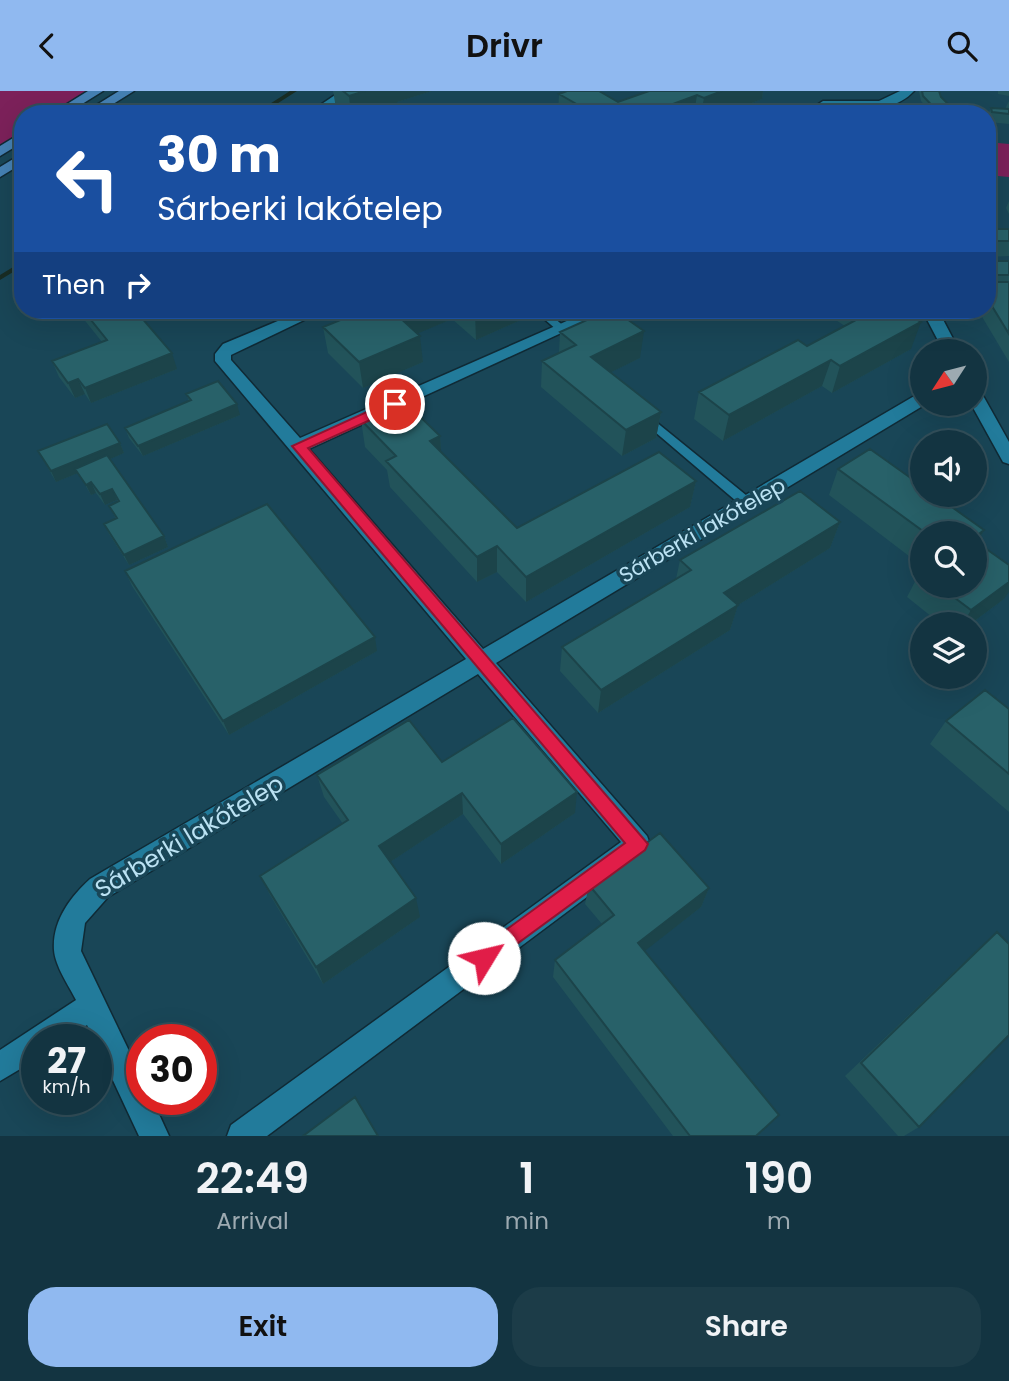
<!DOCTYPE html>
<html lang="en">
<head>
<meta charset="utf-8">
<style>
	:root { --surface:#133441; --page:#1c3c48; --text:#f1f3f6; --muted:#9daab1; --line:#324f5a; --accent:#90b9f0 }
	body { margin:0; font-family:Poppins,sans-serif; background:var(--page); color:var(--text); height:100vh; display:flex; flex-direction:column; font-size:26px; white-space:nowrap }
	* { box-sizing:border-box; margin:0 }
	p { font-size:23px; color:var(--muted) }
	.icon { flex:none; width:38px; height:38px; fill:none; stroke:currentColor; stroke-width:2; stroke-linecap:round; stroke-linejoin:round }
	.map { position:relative; height:1045px; overflow:hidden }
	.drawer { display:flex; flex-direction:column; background:var(--surface); flex:1 }
	.drawer>* { flex:none }
	.banner { position:absolute; left:14px; top:14px; width:982px; height:214px; border-radius:28px; box-shadow:0 7px 28px #0002,0 0 0 2px var(--line); background:#1a4fa0; color:#fff; overflow:hidden }
	.needle { width:46px; rotate:234deg }
	.tools { position:absolute; left:910px; top:248px; display:grid; gap:14px }
	.tools a { display:grid; place-items:center; width:77px; height:77px; border-radius:50%; background:var(--surface); box-shadow:0 7px 28px #0002,0 0 0 2px var(--line); font-size:35px }
	.speed { position:absolute; left:21px; top:933px; display:flex; gap:14px; font-size:35px; font-weight:700; text-align:center }
	.speed>* { display:grid; place-content:center; width:91px; height:91px; border-radius:50%; background:var(--surface); box-shadow:0 7px 28px #0002,0 0 0 2px var(--line); line-height:1 }
	.speed small { font-size:18px; font-weight:400 }
	.speed .limit { border:10px solid #d22; background:#fff; color:#111 }
	.pin { position:absolute; display:grid; place-items:center; width:60px; height:60px; color:#fff; margin:-30px; border:4px solid #fff; border-radius:50%; box-shadow:0 2px 7px #0007 }
	.me { position:absolute; width:77px; margin:-38px; rotate:54deg; stroke-linejoin:round; filter:drop-shadow(0 0 5px #0008) }
	.turn { display:flex; align-items:center; gap:24px; height:147px; padding:0 28px; font-size:32px }
	.turn .icon { width:91px; height:91px; stroke-width:2.5 }
	.turn b { display:block; font-size:49px; line-height:60px }
	.then { display:flex; align-items:center; height:66px; padding:0 28px; background:#0003; gap:14px; font-size:26px }
	.eta { display:flex; justify-content:space-evenly; align-items:center; height:119px; text-align:center }
	.eta b { font-size:42px; font-weight:600; line-height:49px }
	.primary-button { display:flex; gap:14px; margin-top:auto; padding:14px 28px }
	.primary-button a { flex:1; height:80px; border-radius:28px; background:var(--accent); color:#111; font-size:28px; font-weight:600; line-height:80px; text-align:center }
	.primary-button a+a { background:var(--page); color:var(--text) }
	header { display:flex; justify-content:space-between; align-items:center; height:91px; padding:0 28px; background:var(--accent); color:#111; font-size:32px; font-weight:600 }
	.map>svg:first-child { display:block }
</style>
</head>
<body>
<header><svg class="icon" aria-label="back" viewBox="0 0 24 24"><path d="M15 5l-7 7 7 7"/></svg>Drivr<svg class="icon" aria-label="search" viewBox="0 0 24 24"><circle cx="10" cy="10" r="6"/><path d="M15 15l6 6"/></svg></header>
<div class="map">
<svg width="1009" height="1045" viewBox="0 0 1009 1045">
	<rect width="100%" height="100%" fill="#194657"/>
	<path fill="#7c215a" d="M0,0H97L58,23H23V47L0,63Z
		M987,51L1009,53V86L987,84Z"/>
	<g fill="none" stroke-linecap="round" stroke-linejoin="round">
		<path fill="#192d24" fill-rule="evenodd" d="M290,0H297L261,23H254Z
			M23,170V175L0,189V184Z"/>
		<defs>
			<path id="lane" d="M534,219H545L567,238L562,241L558,240Z
				M645,322L752,409L753,412L752,415H742L641,329V323Z"/>
			<path id="street" d="M341,0H355L322,23H307Z
				M900,0H914C892,24 853,18 823,18L817,14L823,10H879Z
				M304,219H325L231,264V269L300,347L569,229H581L583,232L309,358L483,558L916,304L922,302V313H926L496,572L647,745L650,753L647,761L267,1045H227L231,1034L621,751L478,583L108,806L85,832L81,860L142,987V1008H152L169,1045H139L87,934L66,948H37V968L0,990V959L76,909C69,895 55,875 54,859C52,831 70,806 90,788L466,568L215,270V263L223,253Z
				M922,219H938L960,261H944Z
				M975,299L981,301L1009,351V373L1003,371L971,313H975Z"/>
			<path id="secondary" d="M88,0H103L66,23H51Z
				M119,0H134L97,23H82Z
				M23,41V51L0,65V55Z
				M23,62V72L0,86V76Z"/>
		</defs>
		<use href="#lane" stroke="#102a35" stroke-width="3"/>
		<use href="#street" stroke="#102a35" stroke-width="3"/>
		<use href="#secondary" stroke="#102a35" stroke-width="3"/>
		<use href="#lane" fill="#227b9b" fill-rule="evenodd"/>
		<use href="#street" fill="#227b9b" fill-rule="evenodd"/>
		<use href="#secondary" fill="#4581b4" fill-rule="evenodd"/>
	</g>
	<path fill="#22535a" d="M333,0H432L397,11L398,15L373,23H343L336,17Z
		M649,0H763L762,8L723,23H558L559,3L618,11Z
		M919,0H939L941,6L958,23H933L921,10Z
		M998,0H1009V5L998,3Z
		M1009,10V33L988,31L987,26L991,17L1005,18Z
		M1009,110V123L1006,117Z
		M987,136L988,138H1009V165L987,166Z
		M987,170H1009V271L978,219H987Z
		M80,219H135L177,278L91,312L85,303L75,307L59,286L52,270L102,251L82,226Z
		M361,219H524L523,228L476,249L452,228L418,242L423,271L363,297L328,262L323,236L361,220Z
		M820,219H900L911,258L832,302L822,295L723,350L694,328L699,301L807,255L845,235Z
		M560,241L640,267L611,281L661,321L656,347L622,365L541,296L542,270L559,262Z
		M186,303L240,324L143,365L129,347L125,337L189,310Z
		M361,329L440,345L441,362L517,437L696,390L690,416L526,511L497,481L477,491L390,396L387,379L365,356Z
		M120,352L124,362L110,368L164,445L168,456L129,474L109,443L104,433L116,428L109,415L118,411L117,409L105,414L96,402L91,404L78,382L56,391L38,360Z
		M838,378L984,439L977,452L1004,508L969,534H942L907,506L920,481L922,480V495H975V443H922V475L829,404Z
		M840,431L830,457L738,514L730,539L598,622L560,580L562,556L676,488L680,469Z
		M125,480L377,560L229,644L132,495Z
		M1009,618V721L930,653L946,630Z
		M442,671L575,722L501,773L463,723L390,771L420,826L323,893L270,804L260,785L343,733L324,706L317,684Z
		M589,794L709,797L701,816L644,860L756,1045H673L553,886L555,869L602,833L585,813Z
		M997,841L919,1036L904,1045H898L845,985L977,859Z"/>
	<path fill="#1c444a" d="M365,0H432L397,11L398,15L373,23H351L349,5Z
		M722,0H763L762,8L723,23H701L704,7Z
		M697,4L694,23H646Z
		M606,18V23H594Z
		M409,219H451L452,228L400,250L397,224Z
		M484,219H524L523,228L476,249L475,222Z
		M921,231L911,258L832,302L840,275Z
		M644,240L640,267L589,292L591,266Z
		M420,245L423,271L363,297L359,271Z
		M172,262L177,278L91,312L85,297Z
		M831,269L822,295L723,350L729,324Z
		M78,288L85,303L75,307L68,292Z
		M237,313L240,324L143,365L138,355Z
		M661,321L656,347L622,365L626,339Z
		M440,345L442,372L430,350Z
		M120,352L124,362L78,382L75,378L78,382L56,391L51,380Z
		M696,390L690,416L526,511V486Z
		M91,391L96,402L91,404L86,394Z
		M112,398L117,409L105,414L100,403Z
		M840,431L830,457L738,514L730,539L598,622L601,599L724,502Z
		M984,439L975,456V446Z
		M164,445L168,456L129,474L124,464Z
		M497,455V481L477,491V466Z
		M1009,491V501L1004,508L969,534H962L971,519Z
		M375,546L377,560L229,644L223,630Z
		M577,701L575,722L501,773V753Z
		M462,702L463,723L384,775L379,755Z
		M709,797L701,816L632,870L638,852Z
		M416,807L420,826L323,893L316,876Z"/>
	<path fill="#286169" stroke="#1c444a" stroke-width="2" d="M343,0H365L349,5Z
		M567,0H599L618,11L649,0H722L704,7L697,4L646,23H614L606,18L594,23L559,3Z
		M922,0H939L941,6L958,23H940L923,5Z
		M991,17L1009,18V23L992,21Z
		M987,138H1009V150H987Z
		M987,170H1009V184H987Z
		M987,191H1009V243L987,207Z
		M83,219H135L172,262L85,297L78,288L68,292L52,270L107,249Z
		M365,219H409L397,224L420,245L359,271L323,236Z
		M471,219H484L475,222Z
		M609,219H614L644,240L591,266L661,321L626,339L542,270L576,254L560,241Z
		M870,219H900L921,231L840,275L831,269L729,324L699,301L798,249L807,255L873,220Z
		M218,290L237,313L138,355L125,337L191,309L186,303Z
		M404,310L440,345L430,350L517,437L659,361L696,390L526,486L497,455L477,466L386,370L396,365L361,329Z
		M107,333L120,352L51,380L38,360Z
		M870,358L922,395V404H935L984,439L975,446V443H927L838,378Z
		M107,364L164,445L124,464L104,433L117,427L109,415L119,410L112,398L100,403L91,391L86,394L75,378Z
		M800,400L840,431L724,502L738,514L601,599L562,556L691,479L680,469Z
		M267,413L375,546L223,630L125,480Z
		M975,450L1009,474V491L971,519L939,495H975Z
		M985,599L1009,618V683L946,630Z
		M513,627L577,701L501,753L462,702L379,755L416,807L316,876L260,785L348,729L317,684L409,629L442,671Z
		M660,742L709,797L638,852L779,1024L756,1045H690L555,869L614,824L589,794Z
		M997,841L1009,853V944L919,1036L861,972Z
		M355,1006L378,1045H303Z"/>
	<path fill="#e11d48" stroke="#92132f" stroke-width="2" d="M395,308L399,310V316L308,357L648,753L645,759L484,877L477,874L474,867L477,860L625,752L292,355Z"/>
	<g text-anchor="middle" dominant-baseline="central" stroke-width="7" stroke-linejoin="round" paint-order="stroke">
		<g font-size="21" fill="#bbe2f3" stroke="#194657">
			<text transform="translate(702 439) rotate(-30)">Sárberki lakótelep</text>
		</g>
		<g font-size="24" fill="#bbe2f3" stroke="#194657">
			<text transform="translate(189 745) rotate(-31)">Sárberki lakótelep</text>
		</g>
	</g>
</svg>
<div class="tools">
<a><svg class="needle" viewBox="-14 -14 28 28"><path d="M0-13l5 13h-10z" fill="#e53935"/><path d="M0 13l5-13h-10z" fill="#9daab1"/></svg></a>
<a><svg class="icon" aria-label="sound" viewBox="0 0 24 24"><path d="M4 9h4l5-4v14l-5-4H4zM17 9q2 3 0 6"/></svg></a>
<a><svg class="icon" aria-label="search" viewBox="0 0 24 24"><circle cx="10" cy="10" r="6"/><path d="M15 15l6 6"/></svg></a>
<a><svg class="icon" aria-label="layers" viewBox="0 0 24 24"><path d="M12 4l9 5-9 5-9-5zM3 14l9 5 9-5"/></svg></a>
</div>
<div class="speed"><div>27<small>km/h</small></div><div class="limit">30</div></div>
<div class="pin" style="left:395px;top:313px;background:#d93025"><svg class="icon" aria-label="arrive" viewBox="0 0 24 24"><path d="M6 21V4h12l-3 4 3 4H6"/></svg></div>
<svg class="me" style="left:484px;top:867px" viewBox="-20 -20 40 40"><circle r="19" fill="#fff"/><path d="M0-13L10 11 0 6-10 11z" fill="#e11d48"/></svg>
<div class="banner">
<div class="turn"><svg class="icon" aria-label="left" viewBox="0 0 24 24"><path d="M17 20v-9H6M10 6l-5 5 5 5"/></svg><div><b>30 m</b>Sárberki lakótelep</div></div>
<div class="then">Then<svg class="icon" aria-label="right" viewBox="0 0 24 24"><path d="M7 20v-9h11M14 6l5 5-5 5"/></svg></div>
</div>
</div>
<section class="drawer">
<div class="eta">
<div><b>22:49</b><p>Arrival</p></div>
<div><b>1</b><p>min</p></div>
<div><b>190</b><p>m</p></div>
</div>
<div class="primary-button"><a>Exit</a><a>Share</a></div>
</section>
</body>
</html>
